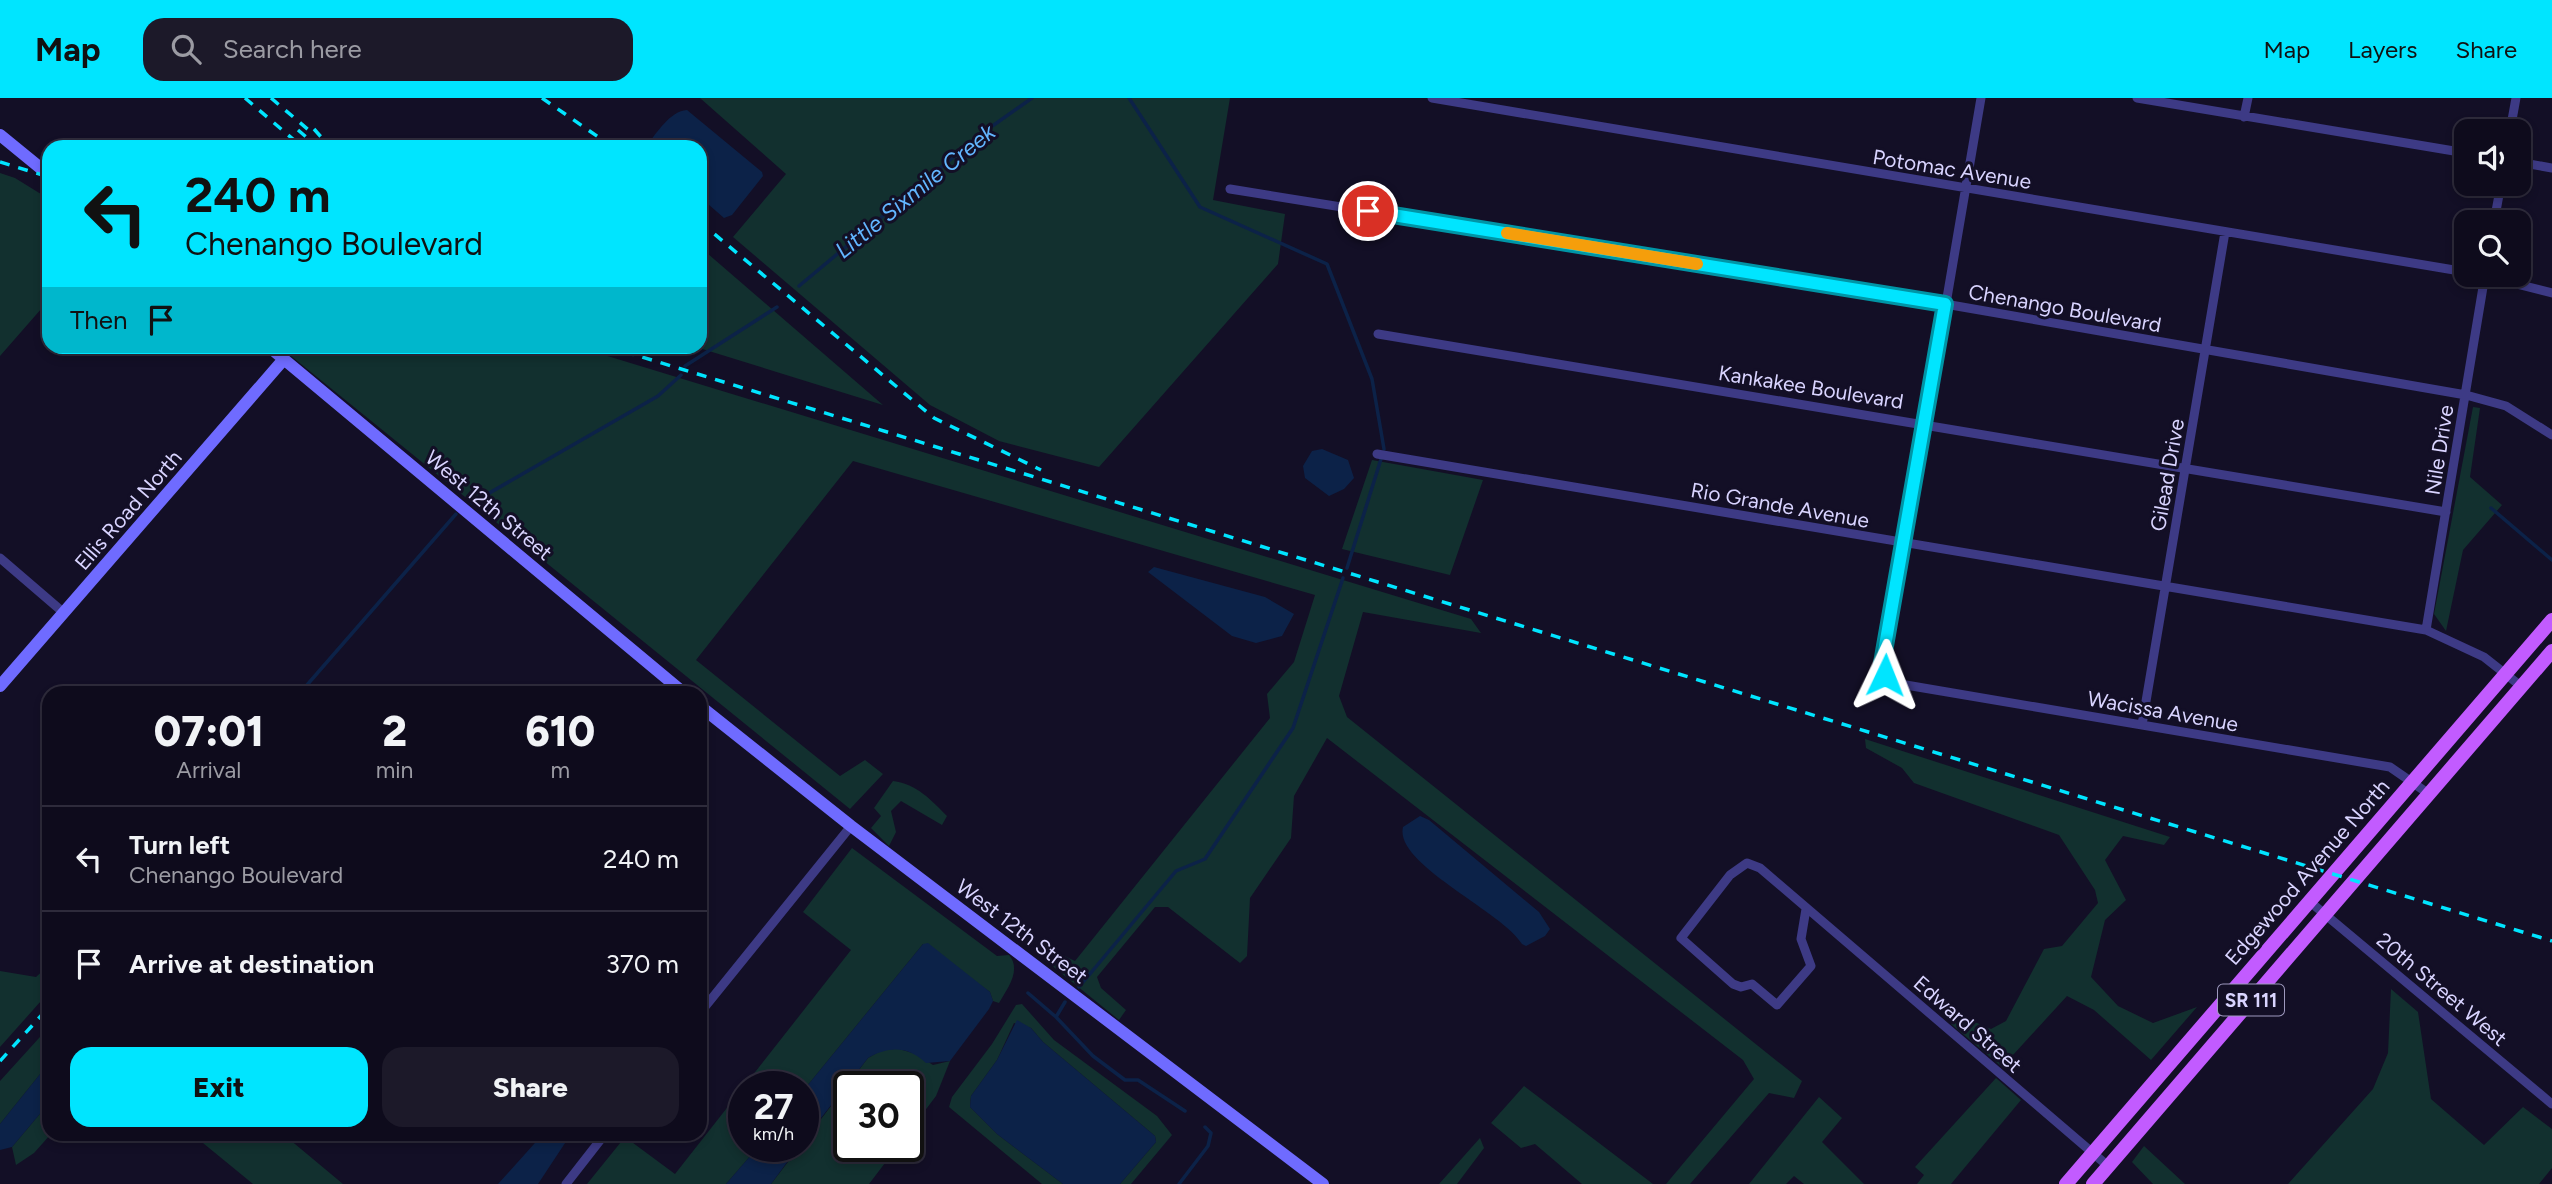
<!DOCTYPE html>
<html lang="en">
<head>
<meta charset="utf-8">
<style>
	:root { --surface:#0e0b1c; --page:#1c1929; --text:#f1f3f6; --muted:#9b9ba3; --line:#2e2b3b; --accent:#00e5ff }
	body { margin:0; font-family:Figtree,sans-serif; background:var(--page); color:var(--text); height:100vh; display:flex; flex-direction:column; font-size:26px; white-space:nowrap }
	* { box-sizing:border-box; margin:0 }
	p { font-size:23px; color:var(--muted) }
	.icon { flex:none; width:38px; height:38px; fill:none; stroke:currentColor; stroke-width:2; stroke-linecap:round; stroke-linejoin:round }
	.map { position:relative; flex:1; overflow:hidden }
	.drawer { position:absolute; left:42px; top:588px; width:665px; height:455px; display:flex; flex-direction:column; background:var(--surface); border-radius:21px; box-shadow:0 4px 10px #0003,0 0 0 2px var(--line) }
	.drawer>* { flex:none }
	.hud { position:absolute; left:42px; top:42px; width:665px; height:214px; border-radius:21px; box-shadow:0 4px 10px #0003,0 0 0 2px var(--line); background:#00e5ff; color:#111; overflow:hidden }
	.buttons { position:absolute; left:2454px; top:21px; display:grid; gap:14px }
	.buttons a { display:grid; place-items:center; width:77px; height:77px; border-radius:14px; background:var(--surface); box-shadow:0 4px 10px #0003,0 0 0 2px var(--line); font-size:35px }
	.speed { position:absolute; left:728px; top:973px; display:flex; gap:14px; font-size:35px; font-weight:700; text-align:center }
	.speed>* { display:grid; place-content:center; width:91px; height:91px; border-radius:50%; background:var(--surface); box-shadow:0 4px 10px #0003,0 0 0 2px var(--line); line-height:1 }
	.speed small { font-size:18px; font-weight:400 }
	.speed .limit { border:4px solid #111; border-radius:10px; background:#fff; color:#111 }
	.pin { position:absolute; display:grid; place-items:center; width:60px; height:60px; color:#fff; margin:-30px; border:4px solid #fff; border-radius:50%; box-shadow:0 2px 7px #0007 }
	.me { position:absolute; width:77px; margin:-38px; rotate:2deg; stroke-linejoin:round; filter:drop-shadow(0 0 5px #0008) }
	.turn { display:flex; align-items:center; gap:24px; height:147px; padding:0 28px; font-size:32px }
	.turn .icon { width:91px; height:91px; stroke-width:2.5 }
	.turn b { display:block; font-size:49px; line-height:60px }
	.then { display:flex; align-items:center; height:66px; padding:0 28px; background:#0003; gap:14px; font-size:26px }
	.eta { display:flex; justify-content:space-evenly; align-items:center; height:119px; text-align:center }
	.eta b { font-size:42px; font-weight:800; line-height:49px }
	.primary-button { display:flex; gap:14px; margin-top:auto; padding:14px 28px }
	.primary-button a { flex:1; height:80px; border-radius:21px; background:var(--accent); color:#111; font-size:28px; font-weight:800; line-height:80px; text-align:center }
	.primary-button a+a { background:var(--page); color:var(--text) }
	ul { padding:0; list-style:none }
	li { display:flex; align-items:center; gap:21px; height:105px; padding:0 28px; border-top:2px solid var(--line) }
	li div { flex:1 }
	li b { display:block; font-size:26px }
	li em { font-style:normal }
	header { display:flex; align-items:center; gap:42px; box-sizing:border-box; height:98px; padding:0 35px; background:var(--accent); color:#111 }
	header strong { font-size:33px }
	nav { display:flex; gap:38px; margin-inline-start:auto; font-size:24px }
	.search { width:490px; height:63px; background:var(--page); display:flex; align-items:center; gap:18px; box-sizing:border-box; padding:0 24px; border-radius:21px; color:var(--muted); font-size:26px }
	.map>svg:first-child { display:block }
</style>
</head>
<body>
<header>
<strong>Map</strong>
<div class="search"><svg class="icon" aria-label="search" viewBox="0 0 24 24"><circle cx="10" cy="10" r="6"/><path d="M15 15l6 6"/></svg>Search here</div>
<nav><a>Map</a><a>Layers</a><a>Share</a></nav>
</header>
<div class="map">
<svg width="2552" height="1086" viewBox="0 0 2552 1086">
	<rect width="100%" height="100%" fill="#130f26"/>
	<path fill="#12302f" d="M700,0H1230L1213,102L1285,116L1278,166L1099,369L999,343L930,307L733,139L786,76Z
		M0,75L15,80L49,101V202L0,258Z
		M700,149L883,307L696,249L700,248Z
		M280,249H578L1471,521L1481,535L1363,514L1339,598L1347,619L1802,983L1794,1000L1769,995L1690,1086H1666L1754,981L1743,962L1327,640L1294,698L1291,740L1250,800L1247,858L1240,865L1168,809H1155L1097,879L1101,890L1126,912L1119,922L1045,862L1052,852L1075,863L1270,620L1267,596L1294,564L1315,497L853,363L696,562L840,678L865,662L883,676L850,711Z
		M2473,309L2480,310L2470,379L2502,407L2463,452L2446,533L2434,516Z
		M1372,362L1483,382L1450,477L1342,451Z
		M1865,641L2170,739L2164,747L2123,738L2105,762L2126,802L2105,822L2091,879L2118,908L2153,925L2197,909L2151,962L2094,912L2067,898L2002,969L1951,926L1963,919L1991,931L2006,923L2044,851L2062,848L2098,805L2095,792L2059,737L1914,685L1902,670L1866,650Z
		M893,683C917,686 931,702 947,718L942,727L901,703L891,713L896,734L889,748L871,730L881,718L874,710Z
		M852,750L997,858L1009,857C1022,872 1007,891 999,905L993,903L990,894L923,846L803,993V989H744V1048H759L726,1086H587L625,1039L675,1076L851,852L803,814Z
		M49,867V894L0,949V873L36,879Z
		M2391,891L2418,914L2431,1001L2484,1047L2523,1009L2552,1031V1070L2539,1086H2288L2373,991L2388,955Z
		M1022,906L1054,942L1157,1018L1172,1037L1131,1086H1120L1156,1044L1155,1038L1043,944L1031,930L1014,925L997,962L971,998L970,1009L997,1036L1063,1086H1042L949,1009L952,999L992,946L1016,907Z
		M49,929V965L0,1026V983Z
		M896,950L916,956L933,967L950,963L936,998L908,1035V989H849V1048H898L869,1086H771L868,960L882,952Z
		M1996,980L2021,1002L1951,1086H1917L1924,1077L1915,1069Z
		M1524,988L1653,1086H1582L1535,1046L1521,1050L1491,1025Z
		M1819,999L1842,1020L1822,1044L1864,1086H1804L1794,1078L1786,1086H1749Z
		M49,1005L51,1036L34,1055L16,1067L12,1049Z
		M192,1036H283L343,1086H253Z
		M1480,1040L1484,1050L1457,1086H1439Z
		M2144,1048L2185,1086H2153L2132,1064Z"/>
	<path fill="#0c2248" d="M687,12L762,74L763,78L732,117L724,120L700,99V49L647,47C657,35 670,13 687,12Z
		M1322,351L1348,362L1354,380L1344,391L1329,398L1305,380L1303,368L1312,353Z
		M1154,469L1265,499L1294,516L1282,538L1256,545L1232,538L1148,474Z
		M1420,718L1429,722L1539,814L1550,831L1545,838L1526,848L1522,846C1502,813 1394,766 1403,729Z
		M928,845L990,894L993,903L989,911L950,963L926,965C908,948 889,948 868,960L803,1043V993L923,846Z
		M1017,922L1031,930L1043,944L1155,1038L1156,1044L1120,1086H1063L997,1036L970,1009L971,998L997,962Z
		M49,965V1005L12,1049L0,1052V1026Z
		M543,1036H571L538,1086H498Z
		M759,1048H799L771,1086H726Z"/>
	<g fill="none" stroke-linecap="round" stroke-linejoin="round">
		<path stroke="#0c2248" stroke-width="3.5" d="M1129,0L1200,109L1327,166L1372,281L1384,351
			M799,188L981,36L1032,0
			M685,268L777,209
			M472,405L658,298L681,277
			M2491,410L2552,462
			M1347,470L1381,361
			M300,595L456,416
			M1079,889L1176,773L1205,761L1293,630L1343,480
			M1028,895L1056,919
			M1065,904L1056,919L1093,958L1125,982H1138L1185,1013
			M1179,1086L1208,1048L1211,1035L1205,1029"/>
		<path stroke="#3d3a85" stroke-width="9" d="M1432,0L2466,174
			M1981,0L1907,435L1902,445L1882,565L1885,577L1900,586L2390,669L2429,696
			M2137,0L2466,55
			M2244,19L2248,0
			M2510,33L2516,0
			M2518,64L2552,70
			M1230,91L1945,206L2466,297L2506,308L2552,337
			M2494,124L2501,86
			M2481,177L2552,195
			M1378,236L2446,414
			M1377,356L2426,532L2484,559L2522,589
			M0,460L64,515
			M2426,532L2485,177
			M2142,627L2225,134
			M2309,803L2552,1006
			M1806,811L1801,841L1811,868L1777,907L1752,886L1741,889L1733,886L1681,840L1730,777L1747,765L1760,770L2108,1068
			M700,915L851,728
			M566,1086L605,1036"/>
		<path stroke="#6f6bff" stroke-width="12" d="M0,37L49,77
			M268,248L684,595
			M0,588L284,261
			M700,608L851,728L1323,1086"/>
		<path stroke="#c25bff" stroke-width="14" d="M2066,1086L2552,522
			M2093,1086L2552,553"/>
		<path stroke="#00e5ff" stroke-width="3.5" stroke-dasharray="10 9" stroke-linecap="butt" d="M245,0L302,49
			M271,0L311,34
			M542,0L607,45
			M314,31L330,49
			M298,32L318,49
			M0,64L49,79
			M700,124L934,320L1041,372
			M606,248L2552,843
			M0,963L49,909"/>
	</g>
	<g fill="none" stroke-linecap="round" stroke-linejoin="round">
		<defs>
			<path id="route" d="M1368,113L1945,206L1882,565L1885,577"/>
		</defs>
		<use href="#route" stroke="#0095a6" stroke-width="18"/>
		<use href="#route" stroke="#00e5ff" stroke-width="12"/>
		<path stroke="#f59e0b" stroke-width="12" d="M1507,135L1697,166"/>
	</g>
	<g text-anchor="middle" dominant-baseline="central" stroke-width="6" stroke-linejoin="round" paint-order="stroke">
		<rect fill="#130f26" stroke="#9e99be" stroke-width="2" x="2218" y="886.5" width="66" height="31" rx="5"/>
		<g font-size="19" font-weight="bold" fill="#d9d4ff">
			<text x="2251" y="902">SR 111</text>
		</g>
		<g font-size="21" fill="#d9d4ff" stroke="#130f26">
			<text transform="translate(1952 71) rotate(9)">Potomac Avenue</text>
			<text transform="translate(2065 210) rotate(10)">Chenango Boulevard</text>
			<text transform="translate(1811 289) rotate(9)">Kankakee Boulevard</text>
			<text transform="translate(2439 352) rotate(-81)">Nile Drive</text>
			<text transform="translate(2167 377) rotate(-80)">Gilead Drive</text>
			<text transform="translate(489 407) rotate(40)">West 12th Street</text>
			<text transform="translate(1780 407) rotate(10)">Rio Grande Avenue</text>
			<text transform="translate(128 412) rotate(-49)">Ellis Road North</text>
			<text transform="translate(2163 613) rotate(10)">Wacissa Avenue</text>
			<text transform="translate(2307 774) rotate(-49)">Edgewood Avenue North</text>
			<text transform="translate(1022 833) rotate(37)">West 12th Street</text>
			<text transform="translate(2442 891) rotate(40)">20th Street West</text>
			<text transform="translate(1968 926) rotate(41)">Edward Street</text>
		</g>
		<g font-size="23" font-style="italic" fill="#62b6ff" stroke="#130f26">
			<text transform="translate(915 93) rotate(-39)">Little Sixmile Creek</text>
		</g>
	</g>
</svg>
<div class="buttons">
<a><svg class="icon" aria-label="sound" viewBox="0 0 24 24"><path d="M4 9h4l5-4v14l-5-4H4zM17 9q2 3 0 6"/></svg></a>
<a><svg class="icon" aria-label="search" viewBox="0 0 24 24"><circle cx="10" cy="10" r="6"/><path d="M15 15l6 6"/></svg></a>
</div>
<div class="speed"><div>27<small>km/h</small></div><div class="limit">30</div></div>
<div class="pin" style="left:1368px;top:113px;background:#d93025"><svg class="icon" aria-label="arrive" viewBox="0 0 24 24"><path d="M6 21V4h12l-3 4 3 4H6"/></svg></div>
<svg class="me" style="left:1885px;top:577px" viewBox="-20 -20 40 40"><path d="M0-17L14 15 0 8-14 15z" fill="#00e5ff" stroke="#fff" stroke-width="4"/></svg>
<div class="hud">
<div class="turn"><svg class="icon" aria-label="left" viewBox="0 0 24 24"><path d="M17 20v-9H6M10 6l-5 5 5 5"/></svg><div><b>240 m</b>Chenango Boulevard</div></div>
<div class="then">Then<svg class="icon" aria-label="arrive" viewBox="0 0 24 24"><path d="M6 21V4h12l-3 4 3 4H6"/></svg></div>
</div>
<section class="drawer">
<div class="eta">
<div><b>07:01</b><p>Arrival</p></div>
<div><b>2</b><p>min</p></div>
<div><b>610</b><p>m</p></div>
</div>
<ul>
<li><svg class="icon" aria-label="left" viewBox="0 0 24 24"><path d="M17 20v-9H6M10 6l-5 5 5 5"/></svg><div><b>Turn left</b><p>Chenango Boulevard</p></div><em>240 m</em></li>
<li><svg class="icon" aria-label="arrive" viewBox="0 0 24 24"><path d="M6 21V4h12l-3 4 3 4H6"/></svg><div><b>Arrive at destination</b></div><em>370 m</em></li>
</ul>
<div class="primary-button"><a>Exit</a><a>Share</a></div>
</section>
</div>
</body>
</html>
